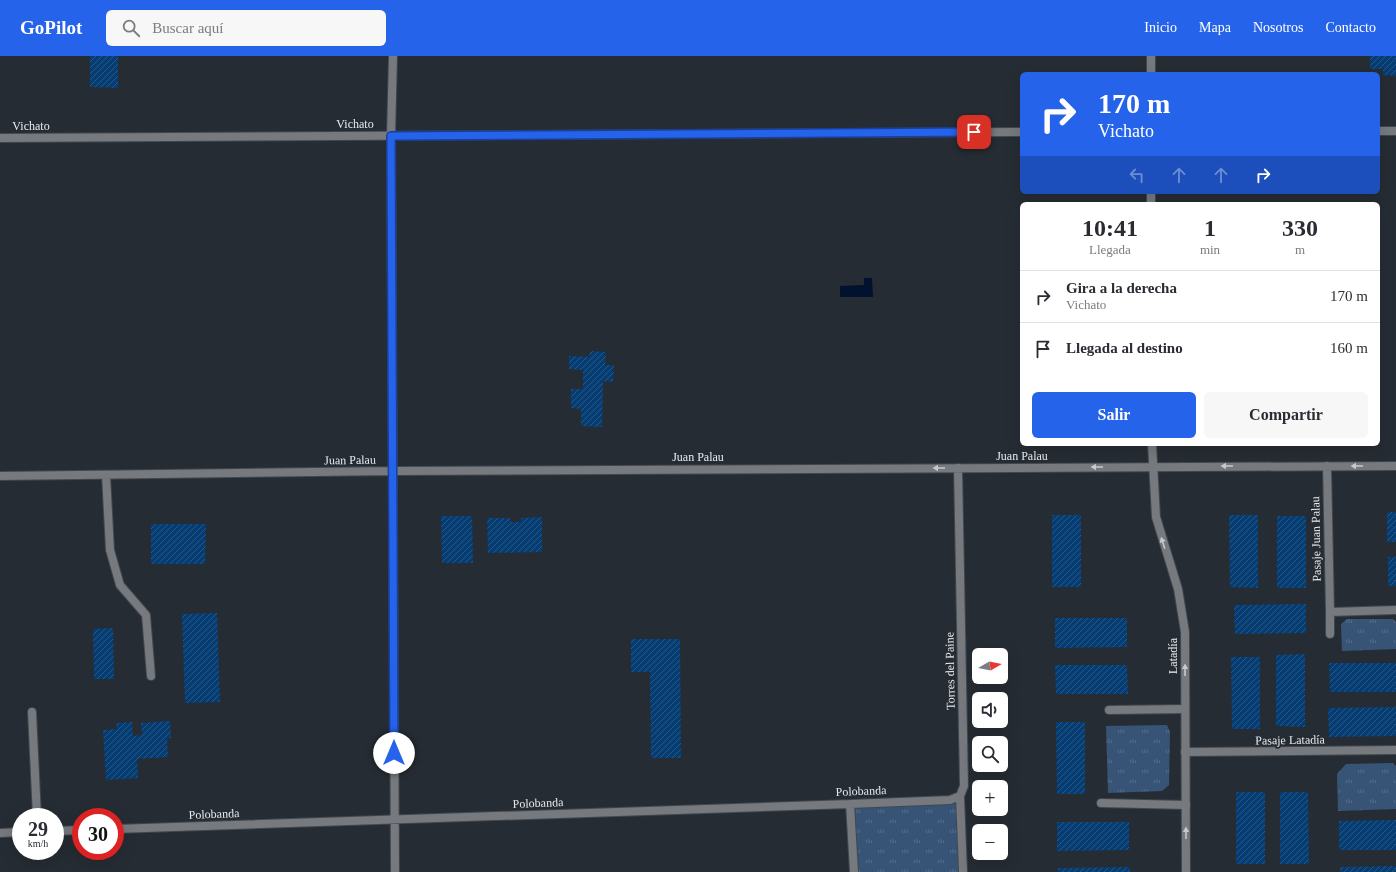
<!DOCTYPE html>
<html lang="es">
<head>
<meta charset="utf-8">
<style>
	:root { --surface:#fff; --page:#f7f7f7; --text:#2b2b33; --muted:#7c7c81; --line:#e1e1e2; --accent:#2563eb }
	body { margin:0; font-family:Georgia,serif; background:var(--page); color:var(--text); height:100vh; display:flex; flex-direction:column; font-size:15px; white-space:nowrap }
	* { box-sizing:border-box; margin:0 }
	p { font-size:13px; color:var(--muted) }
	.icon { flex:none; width:22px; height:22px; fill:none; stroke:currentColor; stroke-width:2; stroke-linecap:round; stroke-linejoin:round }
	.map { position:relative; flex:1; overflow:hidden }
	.sheet { position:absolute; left:1020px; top:146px; width:360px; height:244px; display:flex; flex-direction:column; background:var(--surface); border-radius:6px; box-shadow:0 4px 16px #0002 }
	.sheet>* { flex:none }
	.guide { position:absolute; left:1020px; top:16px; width:360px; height:122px; border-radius:6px; box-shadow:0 4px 16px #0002; background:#2563eb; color:#fff; overflow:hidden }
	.needle { width:26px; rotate:81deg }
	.tools { position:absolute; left:972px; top:592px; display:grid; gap:8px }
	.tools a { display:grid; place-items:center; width:36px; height:36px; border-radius:6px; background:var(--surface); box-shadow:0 4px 16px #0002; font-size:20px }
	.speed { position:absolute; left:12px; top:752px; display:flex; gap:8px; font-size:20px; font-weight:700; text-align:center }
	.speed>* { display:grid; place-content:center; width:52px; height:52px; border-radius:50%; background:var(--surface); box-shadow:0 4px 16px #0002; line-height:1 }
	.speed small { font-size:10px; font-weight:400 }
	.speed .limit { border:6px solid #d22; background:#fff; color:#111 }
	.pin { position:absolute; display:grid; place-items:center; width:34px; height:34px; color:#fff; margin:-17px; border-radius:8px; box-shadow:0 2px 6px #0006 }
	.me { position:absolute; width:44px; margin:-22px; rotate:0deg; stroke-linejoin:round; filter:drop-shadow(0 0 3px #0008) }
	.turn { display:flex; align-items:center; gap:14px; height:84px; padding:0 12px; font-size:18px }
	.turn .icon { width:52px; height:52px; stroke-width:2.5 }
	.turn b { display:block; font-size:28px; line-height:34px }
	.lanes { display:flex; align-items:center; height:38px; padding:0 12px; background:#0003; justify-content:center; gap:20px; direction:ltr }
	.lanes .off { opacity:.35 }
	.eta { display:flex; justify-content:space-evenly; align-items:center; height:68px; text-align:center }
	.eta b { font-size:24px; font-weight:600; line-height:28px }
	.action { display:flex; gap:8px; margin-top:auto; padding:8px 12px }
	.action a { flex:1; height:46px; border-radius:6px; background:var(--accent); color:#fff; font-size:16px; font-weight:600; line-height:46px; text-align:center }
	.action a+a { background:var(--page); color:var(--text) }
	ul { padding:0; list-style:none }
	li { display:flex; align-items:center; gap:12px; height:52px; padding:0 12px; border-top:1px solid var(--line) }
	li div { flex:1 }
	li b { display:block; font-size:15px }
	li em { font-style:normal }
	header { display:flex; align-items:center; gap:24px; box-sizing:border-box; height:56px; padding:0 20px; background:var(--accent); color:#fff }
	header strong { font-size:19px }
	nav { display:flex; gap:22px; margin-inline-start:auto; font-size:14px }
	.search { width:280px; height:36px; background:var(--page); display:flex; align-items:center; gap:10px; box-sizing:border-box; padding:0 14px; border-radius:6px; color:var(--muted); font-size:15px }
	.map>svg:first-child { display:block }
</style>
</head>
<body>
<header>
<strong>GoPilot</strong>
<div class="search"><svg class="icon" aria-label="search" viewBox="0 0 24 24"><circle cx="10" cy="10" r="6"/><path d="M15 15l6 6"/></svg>Buscar aquí</div>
<nav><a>Inicio</a><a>Mapa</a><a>Nosotros</a><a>Contacto</a></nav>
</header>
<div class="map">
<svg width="1396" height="816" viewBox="0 0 1396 816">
	<defs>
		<pattern id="grass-tufts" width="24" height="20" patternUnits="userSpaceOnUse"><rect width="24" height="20" fill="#375477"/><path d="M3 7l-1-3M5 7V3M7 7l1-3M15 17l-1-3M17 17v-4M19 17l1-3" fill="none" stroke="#546d8b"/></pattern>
		<pattern id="building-hatch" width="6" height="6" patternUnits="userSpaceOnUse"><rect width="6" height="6" fill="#053c72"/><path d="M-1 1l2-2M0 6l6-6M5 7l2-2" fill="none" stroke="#295887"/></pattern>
	</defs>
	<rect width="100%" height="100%" fill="#262c33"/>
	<path fill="url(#grass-tufts)" d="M1347,563H1393L1396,566V593L1342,595L1341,568Z
		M1167,669L1170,676L1169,729L1162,735L1108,737L1106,670Z
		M1393,707L1396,710V753L1338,755L1337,718L1346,708Z
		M960,740L963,816H854L850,748Z"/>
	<path fill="#00122e" d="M864,222H872L873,241H840V230L864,229Z"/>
	<path fill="url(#building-hatch)" d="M90,0H118V32L90,31Z
		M1370,0H1396V20L1383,19V13H1370Z
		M590,295L606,296L605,309H614L613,326L603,325L602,371L581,370V353L571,352V333H583V314L569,313V300L589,301Z
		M1387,456H1396V486H1387Z
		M1052,459H1081V531H1052Z
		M1229,459H1258V532L1230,531Z
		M441,460H472L473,507H442Z
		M1277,460H1306V532H1277Z
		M542,461V496L488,497L487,462H510L511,466H521V462Z
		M151,468H206L205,508H151Z
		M1388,501H1396V530H1388Z
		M1306,548V577L1235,578L1234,549Z
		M217,557L220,646L185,647L182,558Z
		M1055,562H1127V591L1055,592Z
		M113,572L114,623H94L93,573Z
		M631,583H680L681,702H651L650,616H631Z
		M1305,598V671L1276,670V599Z
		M1231,601H1260V673H1232Z
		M1329,607H1396V636H1330Z
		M1055,609H1127L1128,638H1056Z
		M1396,651V680L1329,681L1328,652Z
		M170,665L171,682H167L168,701L137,703L138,722L106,724L103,674L117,673L116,667L132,666L133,680L142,679L141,667Z
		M1056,666H1085V738H1057Z
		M1236,736H1265V808H1236Z
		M1280,736H1308L1309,808H1280Z
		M1396,764V794H1339V765Z
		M1057,766H1129V794L1057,795Z
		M1396,810V816H1340V811Z
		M1130,811V816H1058V812Z"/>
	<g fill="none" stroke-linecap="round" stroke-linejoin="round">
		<defs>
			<path id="minor" d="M393,0L391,80L395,816
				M1378,75H1396
				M0,82L1022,76
				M1327,410L1330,556L1396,554
				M958,412L964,730L960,740L963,816
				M106,419L110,494L120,529L146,559L151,620
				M0,420L393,415L1396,410
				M1330,556V578
				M1109,654L1185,653
				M32,656L37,761
				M1185,696L1396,694
				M1101,747L1186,749
				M850,748L854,816
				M115,773L850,748L950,744L960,740
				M55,775L81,774
				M0,777L21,776"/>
			<path id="tertiary" d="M1151,0V18
				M1151,148V136
				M1152,388L1156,461L1178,533L1185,576L1186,816"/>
		</defs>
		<use href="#minor" stroke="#41474e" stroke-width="10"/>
		<use href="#tertiary" stroke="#41474e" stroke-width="10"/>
		<use href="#minor" stroke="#76797d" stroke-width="8"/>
		<use href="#tertiary" stroke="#76797d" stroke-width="8"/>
	</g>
	<defs><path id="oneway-solid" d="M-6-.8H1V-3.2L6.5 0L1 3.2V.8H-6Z"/></defs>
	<g fill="#c6cace">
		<use href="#oneway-solid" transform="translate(1227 410) rotate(180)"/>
		<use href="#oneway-solid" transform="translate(1357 410) rotate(180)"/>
		<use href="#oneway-solid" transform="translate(1097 411) rotate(180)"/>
		<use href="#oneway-solid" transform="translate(939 412) rotate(180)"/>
		<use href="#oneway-solid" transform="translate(1163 487) rotate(-108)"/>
		<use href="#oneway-solid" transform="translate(1185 614) rotate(-90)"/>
		<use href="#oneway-solid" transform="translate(1186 777) rotate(-90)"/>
	</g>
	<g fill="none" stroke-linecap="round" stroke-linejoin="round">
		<defs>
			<path id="route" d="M394,697L391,80L974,76"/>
		</defs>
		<use href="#route" stroke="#184099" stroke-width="10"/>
		<use href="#route" stroke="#2563eb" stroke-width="7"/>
	</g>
	<g text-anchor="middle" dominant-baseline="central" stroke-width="4" stroke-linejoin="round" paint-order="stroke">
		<g font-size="12" fill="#e8ecf1" stroke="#262c33">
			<text x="355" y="68">Vichato</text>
			<text x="31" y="70">Vichato</text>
			<text x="1022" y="400">Juan Palau</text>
			<text x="698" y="401">Juan Palau</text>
			<text transform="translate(350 404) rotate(-1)">Juan Palau</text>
			<text transform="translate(1316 483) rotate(-91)">Pasaje Juan Palau</text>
			<text transform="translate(1173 600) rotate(-90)">Latadía</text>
			<text transform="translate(950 615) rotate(-91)">Torres del Paine</text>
			<text transform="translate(1290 684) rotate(-1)">Pasaje Latadía</text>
			<text transform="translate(861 735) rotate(-2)">Polobanda</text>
			<text transform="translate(538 747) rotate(-2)">Polobanda</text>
			<text transform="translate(214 758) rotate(-2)">Polobanda</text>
		</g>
	</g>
</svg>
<div class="tools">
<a><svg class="needle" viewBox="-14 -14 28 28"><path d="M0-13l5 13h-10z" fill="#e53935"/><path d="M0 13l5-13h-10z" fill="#7c7c81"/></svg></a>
<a><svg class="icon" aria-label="sound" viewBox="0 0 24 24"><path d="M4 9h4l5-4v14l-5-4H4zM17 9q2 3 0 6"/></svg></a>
<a><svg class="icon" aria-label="search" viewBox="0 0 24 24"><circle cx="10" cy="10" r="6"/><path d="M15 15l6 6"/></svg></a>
<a>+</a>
<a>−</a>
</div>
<div class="speed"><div>29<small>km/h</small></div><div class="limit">30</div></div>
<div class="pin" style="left:974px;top:76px;background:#d93025"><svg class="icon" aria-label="arrive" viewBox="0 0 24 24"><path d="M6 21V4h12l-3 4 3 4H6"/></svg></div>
<svg class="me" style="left:394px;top:697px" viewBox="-20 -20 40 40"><circle r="19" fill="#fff"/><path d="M0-13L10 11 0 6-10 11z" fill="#2563eb"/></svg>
<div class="guide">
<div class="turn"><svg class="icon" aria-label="right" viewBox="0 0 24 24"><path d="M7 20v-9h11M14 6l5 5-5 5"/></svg><div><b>170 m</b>Vichato</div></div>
<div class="lanes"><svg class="icon off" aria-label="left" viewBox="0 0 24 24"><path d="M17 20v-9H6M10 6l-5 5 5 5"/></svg><svg class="icon off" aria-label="ahead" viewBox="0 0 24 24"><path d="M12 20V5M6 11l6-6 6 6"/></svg><svg class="icon off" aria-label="ahead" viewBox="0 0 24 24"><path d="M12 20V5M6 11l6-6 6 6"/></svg><svg class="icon" aria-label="right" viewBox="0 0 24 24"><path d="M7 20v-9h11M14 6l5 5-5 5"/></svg></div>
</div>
<section class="sheet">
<div class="eta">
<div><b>10:41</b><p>Llegada</p></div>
<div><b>1</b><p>min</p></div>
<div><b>330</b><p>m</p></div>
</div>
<ul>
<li><svg class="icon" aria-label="right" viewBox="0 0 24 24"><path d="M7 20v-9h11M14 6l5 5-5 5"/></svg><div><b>Gira a la derecha</b><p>Vichato</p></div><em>170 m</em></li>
<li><svg class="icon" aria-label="arrive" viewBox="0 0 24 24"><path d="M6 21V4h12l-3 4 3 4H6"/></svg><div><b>Llegada al destino</b></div><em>160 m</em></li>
</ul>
<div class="action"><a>Salir</a><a>Compartir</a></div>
</section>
</div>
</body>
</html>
